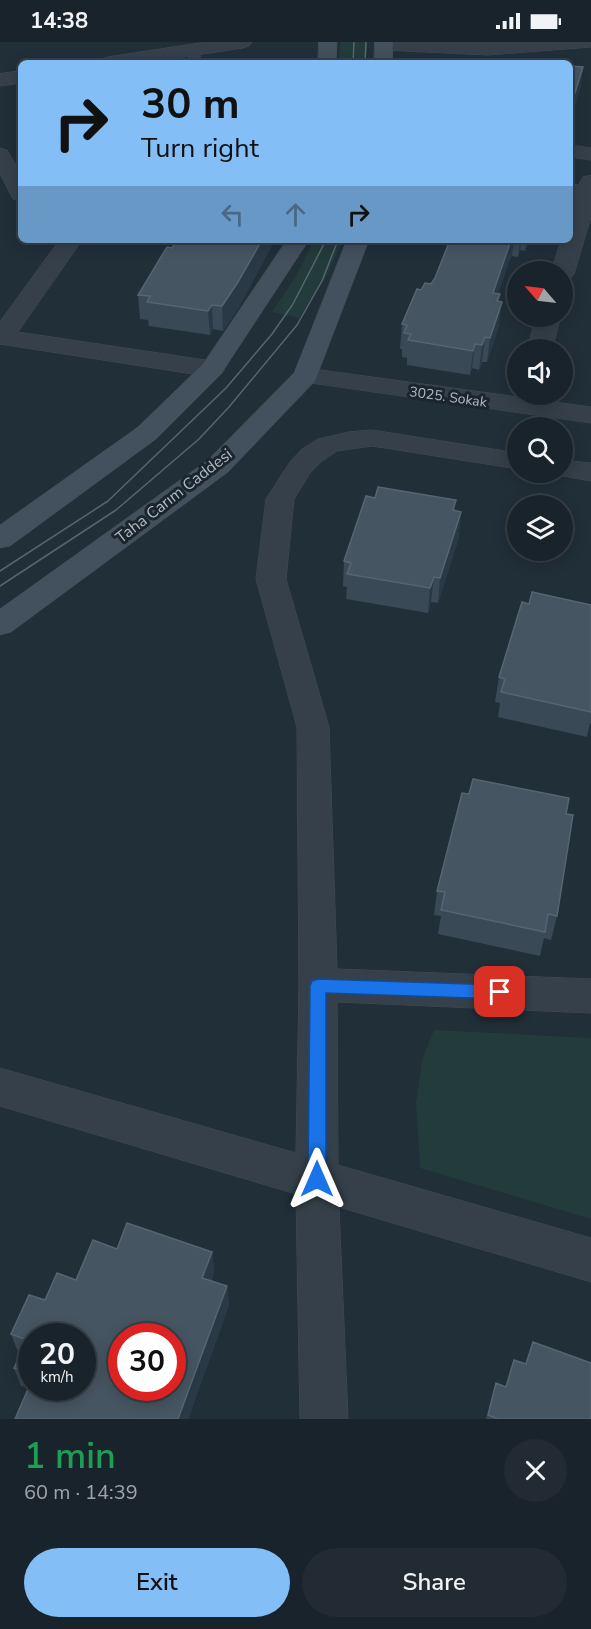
<!DOCTYPE html>
<html lang="en">
<head>
<meta charset="utf-8">
<style>
	:root { --surface:#19232b; --page:#222b33; --text:#f1f3f6; --muted:#9fa4a9; --line:#374047; --accent:#83bef7 }
	body { margin:0; font-family:"Nunito Sans",sans-serif; background:var(--page); color:var(--text); height:100vh; display:flex; flex-direction:column; font-size:22px; white-space:nowrap }
	* { box-sizing:border-box; margin:0 }
	p { font-size:20px; color:var(--muted) }
	.icon { flex:none; width:33px; height:33px; fill:none; stroke:currentColor; stroke-width:2; stroke-linecap:round; stroke-linejoin:round }
	.map { position:relative; height:1377px; overflow:hidden }
	.details { display:flex; flex-direction:column; background:var(--surface); flex:1 }
	.details>* { flex:none }
	.top-card { position:absolute; left:18px; top:18px; width:555px; height:183px; border-radius:9px; box-shadow:0 3px 15px #0003,0 0 0 2px var(--line); background:#83bef7; color:#111; overflow:hidden }
	.needle { width:39px; rotate:298deg }
	.controls { position:absolute; left:507px; top:219px; display:grid; gap:12px }
	.controls a { display:grid; place-items:center; width:66px; height:66px; border-radius:50%; background:var(--surface); box-shadow:0 3px 15px #0003,0 0 0 2px var(--line); font-size:30px }
	.speed { position:absolute; left:18px; top:1281px; display:flex; gap:12px; font-size:30px; font-weight:700; text-align:center }
	.speed>* { display:grid; place-content:center; width:78px; height:78px; border-radius:50%; background:var(--surface); box-shadow:0 3px 15px #0003,0 0 0 2px var(--line); line-height:1 }
	.speed small { font-size:15px; font-weight:400 }
	.speed .limit { border:9px solid #d22; background:#fff; color:#111 }
	.pin { position:absolute; display:grid; place-items:center; width:51px; height:51px; color:#fff; margin:-26px; border-radius:12px; box-shadow:0 3px 9px #0006 }
	.me { position:absolute; width:66px; margin:-33px; rotate:0deg; stroke-linejoin:round; filter:drop-shadow(0 0 4px #0008) }
	.turn { display:flex; align-items:center; gap:21px; height:126px; padding:0 24px; font-size:27px }
	.turn .icon { width:78px; height:78px; stroke-width:2.5 }
	.turn b { display:block; font-size:42px; line-height:51px }
	.lanes { display:flex; align-items:center; height:57px; padding:0 24px; background:#0003; justify-content:center; gap:30px; direction:ltr }
	.lanes .off { opacity:.35 }
	.round { display:grid; place-items:center; flex:none; width:63px; height:63px; border-radius:32px; background:var(--page) }
	.headline { display:flex; align-items:center; justify-content:space-between; height:102px; padding:0 24px }
	h1 { font-size:36px; font-weight:600; line-height:45px; color:#1e9e55 }
	.primary-button { display:flex; gap:12px; margin-top:auto; padding:12px 24px }
	.primary-button a { flex:1; height:69px; border-radius:36px; background:var(--accent); color:#111; font-size:24px; font-weight:600; line-height:69px; text-align:center }
	.primary-button a+a { background:var(--page); color:var(--text) }
	.status { display:flex; justify-content:space-between; align-items:center; height:42px; padding:0 30px; background:var(--surface); direction:ltr }
	.status svg { height:16px; fill:currentColor }
	.map>svg:first-child { display:block }
</style>
</head>
<body>
<div class="status"><b>14:38</b><svg viewBox="0 0 49 12"><path d="M0 12V9h3v3zM5 12V6h3v6zM10 12V3h3v9zM15 12V0h3v12zM26 1h20v11H26zM47 4h2v5h-2z"/></svg></div>
<div class="map">
<svg width="591" height="1377" viewBox="0 0 591 1377">
	<rect width="100%" height="100%" fill="#212f39"/>
	<path fill="#233b3a" d="M340,0H367L366,21H339Z
		M314,198H343L327,233L299,276L272,270L295,236Z
		M434,988L591,996V1177L420,1126L416,1061L422,1018Z"/>
	<g fill="none" stroke-linecap="round" stroke-linejoin="round">
		<defs>
			<path id="lane" d="M190,6L199,8L200,21H190Z
				M570,142L591,146V152L570,150Z"/>
			<path id="street" d="M207,0H252L249,4L243,6L144,21H99L101,17L108,15Z
				M376,0H591V5L488,13L384,8L377,6Z
				M21,29V41L0,44V32Z
				M570,103L591,106V118L570,115Z
				M0,106L7,108L21,132V158L13,157L0,132Z
				M591,134V175L574,232L570,237L562,239V230H551L561,198H570V172L580,140L583,135Z
				M60,198H82L18,290L212,319L221,322L225,327L221,332L212,335L0,302V280Z
				M537,274H561L552,308H527Z
				M306,326L591,365V381L297,339L293,334L297,329Z
				M372,388L518,411V427L372,404L337,409L322,419L310,431L294,457L286,537L329,685L337,927L591,937V971L337,960L338,1123L591,1196V1240L339,1165L348,1377H300L296,1152L0,1064V1026L296,1111L299,943L297,685L256,537L266,457L290,420L302,407L318,397L349,390Z
				M562,418L591,421V439L552,432L562,430Z"/>
			<path id="secondary" d="M319,0H337L336,21H318Z
				M375,0H393L392,21H374Z
				M287,198H309L221,332L156,397L10,504L0,506V483L138,385L203,322Z
				M347,198H369L315,339L228,430L11,590L0,593V567L208,418L294,331Z"/>
		</defs>
		<use href="#lane" stroke="#414c56" stroke-width="2"/>
		<use href="#street" stroke="#414c56" stroke-width="1"/>
		<use href="#secondary" stroke="#414c56" stroke-width="1"/>
		<use href="#lane" fill="#35404a" fill-rule="evenodd"/>
		<use href="#street" fill="#35404a" fill-rule="evenodd"/>
		<use href="#secondary" fill="#43505d" fill-rule="evenodd"/>
		<path stroke="#576571" stroke-width="1.5" d="M353,21L354,0
			M365,21L366,0
			M0,529L108,459L226,346L272,292L293,262L326,198
			M0,544L116,468L199,397L229,365L297,283L322,239L338,198"/>
	</g>
	<path fill="#394956" fill-rule="evenodd" d="M570,24L583,25L580,47L570,78Z
		M177,198H279L277,202L273,201L239,265L223,289L213,287L210,293L149,284L148,278L140,277L138,253Z
		M446,198H529L525,209L520,208L518,215L512,214L509,219L498,252L499,259V284L487,320H482L479,328L472,326L470,333L407,323V316L402,315V307H400L402,282L421,248L431,242L435,236L448,202L449,198Z
		M455,469L459,495L438,561L431,560L428,571L346,557L347,545L343,544L344,519Z
		M529,562L591,563V682L590,681L587,695L498,675L500,661L495,660L499,635Z
		M566,772L557,874L551,898L544,896L540,914L438,892L441,874L434,873L437,849Z
		M127,1181L212,1210L214,1229L211,1239L227,1244L229,1263L188,1377H15L28,1346L21,1344L14,1326L21,1311L18,1310L11,1292L29,1253L45,1258L57,1231L76,1238L93,1198L117,1207ZM32,1294H82V1346H32ZM122,1294H172V1346H122Z
		M533,1300L591,1377H486L496,1341L505,1345L514,1318L525,1322Z"/>
	<path fill="#2a3946" d="M583,25L580,47L570,78L573,57Z
		M262,198H273V201L239,265L223,289L222,264Z
		M511,198H514L512,214L509,219L490,275L493,251Z
		M520,198H522L520,208L518,215Z
		M527,198H529L525,209Z
		M500,252L497,276L502,260L499,284L487,320L490,296L497,259Z
		M212,263L213,287L210,293L208,269Z
		M485,295L482,320L479,328L482,303Z
		M475,302L472,326L470,333L473,309Z
		M461,470L459,495L438,561L440,536Z
		M434,535L431,560L428,571L430,546Z
		M212,1210L214,1229L204,1255L202,1236Z
		M227,1244L229,1263L188,1377H178Z"/>
	<path fill="#465562" stroke="#566572" stroke-width="1.5" fill-rule="evenodd" d="M246,17L299,20V21H245Z
		M524,19L545,21H523Z
		M570,24L583,25L573,57L570,56Z
		M177,198H262L238,240L222,264L212,263L208,269L147,260L150,254L138,253L167,205L172,206Z
		M450,198H511L493,251L500,252L497,259L502,260L490,296L485,295L482,303L475,302L473,309L408,298L411,292L404,291L407,283L402,282L417,247L421,248L425,241L431,242L435,236Z
		M378,445L456,458L453,468L461,470L440,536L434,535L430,546L347,532L351,521L344,519L366,454L375,456Z
		M532,550L591,563V670L501,650L505,637L499,635L522,560L529,562Z
		M473,737L569,756L566,772L573,773L557,874L548,872L545,890L441,868L445,850L437,849L462,751L469,752Z
		M127,1181L212,1210L202,1236L227,1244L178,1377H15L32,1338V1346H82V1294H32V1333L14,1326L27,1298L11,1292L29,1253L45,1258L57,1231L76,1238L93,1198L117,1207ZM122,1294H172V1346H122Z
		M533,1300L591,1321V1377H498L488,1373L496,1341L506,1345L514,1318L526,1322Z"/>
	<path fill="#1a73e8" stroke="#114b97" stroke-width="1.5" d="M318,937L500,943L506,945L508,950L506,955L500,957L326,951V1137L323,1143L317,1146L311,1143L308,1137L310,944L312,939Z"/>
	<g text-anchor="middle" dominant-baseline="central" stroke-width="6" stroke-linejoin="round" paint-order="stroke">
		<g font-size="14" fill="#b0bbc6" stroke="#1a252e">
			<text transform="translate(448 355) rotate(8)">3025. Sokak</text>
		</g>
		<g font-size="16" fill="#b0bbc6" stroke="#1a252e">
			<text transform="translate(174 454) rotate(-38)">Taha Carım Caddesi</text>
		</g>
	</g>
</svg>
<div class="controls">
<a><svg class="needle" viewBox="-14 -14 28 28"><path d="M0-13l5 13h-10z" fill="#e53935"/><path d="M0 13l5-13h-10z" fill="#9fa4a9"/></svg></a>
<a><svg class="icon" aria-label="sound" viewBox="0 0 24 24"><path d="M4 9h4l5-4v14l-5-4H4zM17 9q2 3 0 6"/></svg></a>
<a><svg class="icon" aria-label="search" viewBox="0 0 24 24"><circle cx="10" cy="10" r="6"/><path d="M15 15l6 6"/></svg></a>
<a><svg class="icon" aria-label="layers" viewBox="0 0 24 24"><path d="M12 4l9 5-9 5-9-5zM3 14l9 5 9-5"/></svg></a>
</div>
<div class="speed"><div>20<small>km/h</small></div><div class="limit">30</div></div>
<div class="pin" style="left:500px;top:950px;background:#d93025"><svg class="icon" aria-label="arrive" viewBox="0 0 24 24"><path d="M6 21V4h12l-3 4 3 4H6"/></svg></div>
<svg class="me" style="left:317px;top:1137px" viewBox="-20 -20 40 40"><path d="M0-17L14 15 0 8-14 15z" fill="#1a73e8" stroke="#fff" stroke-width="4"/></svg>
<div class="top-card">
<div class="turn"><svg class="icon" aria-label="right" viewBox="0 0 24 24"><path d="M7 20v-9h11M14 6l5 5-5 5"/></svg><div><b>30 m</b>Turn right</div></div>
<div class="lanes"><svg class="icon off" aria-label="left" viewBox="0 0 24 24"><path d="M17 20v-9H6M10 6l-5 5 5 5"/></svg><svg class="icon off" aria-label="ahead" viewBox="0 0 24 24"><path d="M12 20V5M6 11l6-6 6 6"/></svg><svg class="icon" aria-label="right" viewBox="0 0 24 24"><path d="M7 20v-9h11M14 6l5 5-5 5"/></svg></div>
</div>
</div>
<section class="details">
<div class="headline"><div><h1>1 min</h1><p>60 m · 14:39</p></div><a class="round"><svg class="icon" aria-label="close" viewBox="0 0 24 24"><path d="M6 6l12 12M18 6L6 18"/></svg></a></div>
<div class="primary-button"><a>Exit</a><a>Share</a></div>
</section>
</body>
</html>
